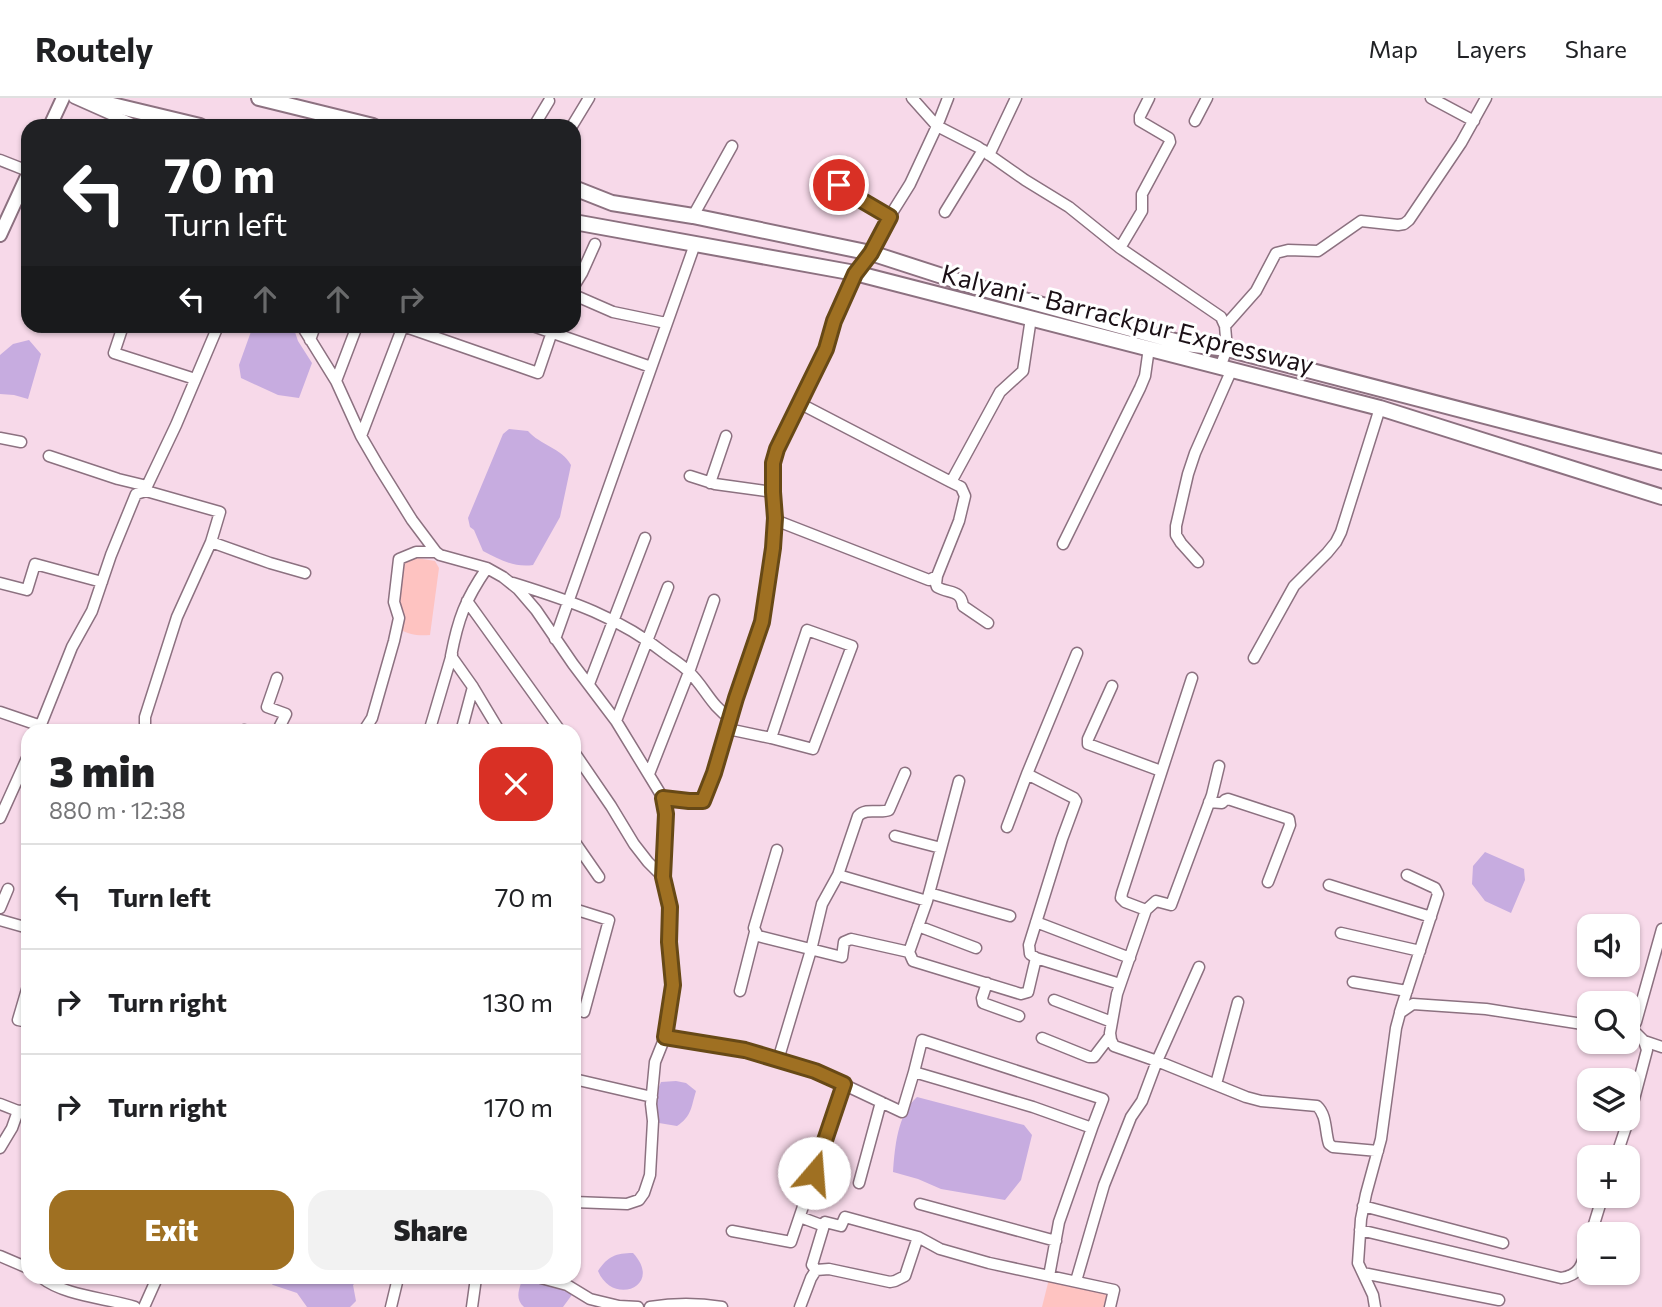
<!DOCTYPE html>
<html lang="en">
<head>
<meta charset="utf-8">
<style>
	:root { --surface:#fff; --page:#f2f2f2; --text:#202124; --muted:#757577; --line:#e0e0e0; --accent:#9f7022 }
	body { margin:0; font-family:Commissioner,sans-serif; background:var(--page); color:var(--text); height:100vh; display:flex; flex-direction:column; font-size:26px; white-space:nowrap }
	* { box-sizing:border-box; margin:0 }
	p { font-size:23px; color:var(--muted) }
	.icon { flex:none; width:38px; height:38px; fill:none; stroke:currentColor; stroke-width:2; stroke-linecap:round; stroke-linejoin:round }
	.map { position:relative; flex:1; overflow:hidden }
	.side { position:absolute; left:21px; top:626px; width:560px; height:560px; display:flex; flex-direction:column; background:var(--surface); border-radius:21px; box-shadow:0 2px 5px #0004 }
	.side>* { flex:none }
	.hud { position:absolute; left:21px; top:21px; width:560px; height:214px; border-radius:21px; box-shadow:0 2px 5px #0004; background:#202124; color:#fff; overflow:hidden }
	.fabs { position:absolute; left:1577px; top:816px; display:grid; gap:14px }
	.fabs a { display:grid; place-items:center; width:63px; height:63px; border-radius:14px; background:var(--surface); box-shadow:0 2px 5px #0004; font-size:35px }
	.pin { position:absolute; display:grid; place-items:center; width:60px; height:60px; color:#fff; margin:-30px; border:4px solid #fff; border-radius:50%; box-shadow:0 2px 7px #0007 }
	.me { position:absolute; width:77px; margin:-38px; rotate:18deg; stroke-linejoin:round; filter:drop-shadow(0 0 5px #0008) }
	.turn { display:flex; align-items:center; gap:24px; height:147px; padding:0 28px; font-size:32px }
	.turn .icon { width:91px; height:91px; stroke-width:2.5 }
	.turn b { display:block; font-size:49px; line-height:60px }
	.lanes { display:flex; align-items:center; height:66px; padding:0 28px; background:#0003; justify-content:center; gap:35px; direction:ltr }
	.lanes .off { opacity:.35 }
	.round { display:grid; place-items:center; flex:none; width:74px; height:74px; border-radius:21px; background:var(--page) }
	.summary { display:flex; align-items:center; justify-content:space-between; height:119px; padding:0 28px }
	h1 { font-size:42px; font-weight:800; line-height:52px }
	.cta { display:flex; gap:14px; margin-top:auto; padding:14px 28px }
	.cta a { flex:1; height:80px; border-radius:21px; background:var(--accent); color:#fff; font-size:28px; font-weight:800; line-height:80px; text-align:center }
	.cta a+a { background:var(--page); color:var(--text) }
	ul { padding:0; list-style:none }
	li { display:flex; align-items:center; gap:21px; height:105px; padding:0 28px; border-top:2px solid var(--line) }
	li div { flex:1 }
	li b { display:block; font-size:26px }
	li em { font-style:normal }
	header { display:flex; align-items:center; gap:42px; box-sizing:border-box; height:98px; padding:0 35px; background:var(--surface); border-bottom:2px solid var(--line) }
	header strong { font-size:33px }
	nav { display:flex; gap:38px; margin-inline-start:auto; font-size:24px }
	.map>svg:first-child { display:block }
</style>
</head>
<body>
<header>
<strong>Routely</strong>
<nav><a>Map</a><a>Layers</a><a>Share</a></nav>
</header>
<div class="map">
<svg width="1662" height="1209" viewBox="0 0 1662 1209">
	<rect width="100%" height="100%" fill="#f7d9e9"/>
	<path fill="#fec3c1" d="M417,460L435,463L439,470L430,537C419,538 408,537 398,530L396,503L403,464Z
		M1049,1181L1116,1193L1112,1209H1042Z"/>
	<path fill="#c7ace0" d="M253,228H293L298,243L312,265L299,300L278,297L241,280L239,267Z
		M29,242L41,256L28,301L14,297L0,296V257L13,246Z
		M509,331L528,333C540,347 562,350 571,367L560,419L533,467C514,470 499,461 483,453L474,432L470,429L468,420L503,336Z
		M1485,754L1524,771L1525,782L1511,815L1485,803L1472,786L1473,768Z
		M676,983L686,985L696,993C691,1009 692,1018 677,1028L659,1025C654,1011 655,997 661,984Z
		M917,999L1024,1027L1032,1037L1021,1082L1005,1102L941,1091L918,1081L893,1074C895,1049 897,1017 917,999Z
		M633,1155C664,1188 613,1209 598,1173C608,1158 616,1155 633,1155Z
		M264,1180H360L353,1187L356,1203L350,1209H307L297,1195L273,1187Z
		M531,1180L553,1183L574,1194L563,1209H524C516,1202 518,1194 521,1185Z"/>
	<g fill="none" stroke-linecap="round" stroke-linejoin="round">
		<defs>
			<path id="minor" d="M74,0L137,28
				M912,0L937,28L978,49L1025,82L1069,109L1120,150L1221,219L1225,228L1227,251L1220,269
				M1431,0L1474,23
				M1195,23L1207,0
				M534,28L549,3
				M572,28L589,0
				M989,57L1016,0
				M0,62L28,73
				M846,65L840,84L841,89L889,119
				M945,114L983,52
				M693,118L732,48
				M1120,150L1142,113V96L1170,44L1169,40L1140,23V18L1149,0
				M574,188L582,175L595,146
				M574,197L613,214L666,225
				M123,228L114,255L195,281
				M218,228L176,327L147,388L146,393L220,414L211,444L270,465L305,475
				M302,228L336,283L361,338L379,369L412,422L436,454L440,457L487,470L503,479L518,491L536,512L573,566L616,623L663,700
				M403,228L538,275L554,228
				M533,228L651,269
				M1225,228L1256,193L1276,155L1288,152L1318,153L1361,123L1398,127L1404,126L1409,122L1461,45L1486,0
				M310,242L315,228
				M336,283L357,228
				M799,305L951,384L1000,294L1023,273L1031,220
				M361,338L403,228
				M0,340L21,344
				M49,358L118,381L147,388
				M690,378L715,386L773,394
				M710,385L726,338
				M775,422L929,482L937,478L959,423L965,398L961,389L951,384
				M1063,446L1140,290L1145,278L1149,250
				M1198,464L1181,445L1176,437V428L1188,376L1195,355L1232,271
				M487,470C465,502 458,521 451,558L473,589L500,634
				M937,478L936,486L937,489C949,496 961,491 963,508L988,525
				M0,485L27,492L35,466L102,484
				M513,485C571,503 619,519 667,557C674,562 682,567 688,573C705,589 710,607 731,621
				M467,503L561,634
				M555,541L695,146
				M1254,560L1294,488L1327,455L1336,444L1341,434L1380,310
				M589,586L645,440
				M1112,588L1088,641V646L1161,673
				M0,614L41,628
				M616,623L668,489
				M728,631L771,640L813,651L852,548L807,532L771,640
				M38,634L72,549L92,513L111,457L136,396L146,393
				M145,634V619L177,519L211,444
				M243,634L244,632L250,634
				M277,634L286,616L267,609L277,580
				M363,634L372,620L394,543L399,520L394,504L399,461L416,454H436
				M429,634L452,556
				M461,634L473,589
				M574,654L611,708L634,746L648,764L663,779
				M649,676L689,574L714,502
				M1209,704L1222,705L1225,702L1228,701L1289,721L1290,727L1268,784
				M0,720L28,658
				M1007,729L1027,676
				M895,738L941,750
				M574,743L599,779
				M777,752L754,830L758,838L842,859L844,844L851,841L909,854L927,803L838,777
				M1329,787L1431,819
				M929,795L1010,818
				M927,803L959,683
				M0,810L8,791
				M574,811L609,822L584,914
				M1146,812L1125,804L1121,800L1122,795L1192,580
				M0,822L28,830
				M1036,824L1130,860
				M918,828L976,850
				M1341,835L1420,853
				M909,854L913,863L1021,896L1028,894L1036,860L1030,856L1029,847L1062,741L1076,703L1074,700L1027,676L1077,555
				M1036,860L1120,886
				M1199,869L1157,963L1246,999L1261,1003L1317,1008C1327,1017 1325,1034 1329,1046L1333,1049L1378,1053
				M1353,884L1407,893
				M987,885L982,900L983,905L1019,918
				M28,888L18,922L28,924
				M740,893L755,834
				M1054,902L1112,924
				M1400,914L1438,796L1435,790L1407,777
				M1628,932L1632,931L1636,924L1662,831
				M665,939L745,952L815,973L902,1014L914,974L1033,1009L1092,1030L1059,1124L1049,1178
				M1042,940L1089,959H1094L1110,938
				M1644,943L1662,949
				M778,962L811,852L822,806L838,777L858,718C867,709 879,716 889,712L905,675
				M914,974L922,942L1103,1001L1092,1030
				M574,981L652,999
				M1216,986L1238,904
				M0,1006L18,1013L28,1012
				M0,1050L12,1030L18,1013
				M1616,1059L1629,1020L1647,952L1644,943L1632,931
				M859,1085L881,1004
				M574,1104L627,1106L639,1102L644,1095L650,1077L653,1023L651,1006L655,964L665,939L672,887L669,844L670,809L663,779L666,716L663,700L689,703H703L714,675L736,600L762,524L773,450L775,420L773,394V365L777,351L826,251L834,224L855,175L871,155L885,126L910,86L937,28L948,0
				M920,1106L1056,1143
				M1363,1108L1503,1145
				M800,1119L824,1128
				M1360,1132L1561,1180C1584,1177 1583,1160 1589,1141
				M732,1133L791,1144L844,987
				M1591,1136L1603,1097
				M0,1158L28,1170
				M816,1172L812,1167L825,1124L841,1128L845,1119L918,1139L940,1151L989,1165L1114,1192L1110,1209
				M1363,1175L1499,1202
				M42,1180C65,1198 107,1200 135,1209
				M541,1180L567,1187L590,1201L619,1208L638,1209
				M1076,1183L1104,1087L1131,1019L1142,1003L1157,963L1114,948L1111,942L1110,935L1117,896L1146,812L1156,803L1171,807L1212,697L1219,668
				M144,1209L157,1180
				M391,1209L398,1180
				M472,1209L476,1180
				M650,1209C675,1205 697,1205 722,1209
				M800,1209L811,1180L816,1172L829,1171L890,1184L895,1183L905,1178L918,1139
				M1375,1209L1373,1197L1358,1165L1361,1121L1366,1096L1381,1041L1396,930L1400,915L1413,906L1486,911L1589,927"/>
			<path id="major" d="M50,28L63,0
				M0,137L28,76"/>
			<path id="highway" d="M83,0L200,28
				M259,0L373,28
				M574,90L612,105L693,118L871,155L976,189L1186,246L1227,251L1662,364
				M574,124L855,175L1380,310L1662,399"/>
		</defs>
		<use href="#minor" stroke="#8c7180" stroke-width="13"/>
		<use href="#major" stroke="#8c7180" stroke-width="16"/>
		<use href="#highway" stroke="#8c7180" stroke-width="18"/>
		<use href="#minor" stroke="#fff" stroke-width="10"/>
		<use href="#major" stroke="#fff" stroke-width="12"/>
		<use href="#highway" stroke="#fff" stroke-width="14"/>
	</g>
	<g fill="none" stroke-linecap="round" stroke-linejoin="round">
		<defs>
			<path id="route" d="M814,1075L844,986L815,973L745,952L665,939L673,887L669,844L670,809L663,779L666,716L663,700L689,703H703L714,675L736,600L762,524L773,450L775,420L773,394V365L777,351L826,251L834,223L855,176L871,155L890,119L844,92L839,87"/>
		</defs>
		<use href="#route" stroke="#674916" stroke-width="18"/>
		<use href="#route" stroke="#9f7022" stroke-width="12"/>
	</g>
	<g text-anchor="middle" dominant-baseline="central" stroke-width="6" stroke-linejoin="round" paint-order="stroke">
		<g font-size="26" fill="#1b1016" stroke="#fff">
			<text transform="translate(1128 220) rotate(14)">Kalyani - Barrackpur Expressway</text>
		</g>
	</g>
</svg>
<div class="fabs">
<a><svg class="icon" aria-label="sound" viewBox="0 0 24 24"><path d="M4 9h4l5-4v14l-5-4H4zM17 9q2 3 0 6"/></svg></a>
<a><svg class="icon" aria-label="search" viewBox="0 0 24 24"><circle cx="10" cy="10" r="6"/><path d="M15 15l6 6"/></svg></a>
<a><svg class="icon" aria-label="layers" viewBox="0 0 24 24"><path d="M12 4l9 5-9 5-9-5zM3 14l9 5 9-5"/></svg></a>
<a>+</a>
<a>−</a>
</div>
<div class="pin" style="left:839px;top:87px;background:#d93025"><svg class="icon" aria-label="arrive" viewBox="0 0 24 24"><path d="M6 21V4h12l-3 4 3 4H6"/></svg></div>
<svg class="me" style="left:814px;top:1075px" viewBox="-20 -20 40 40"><circle r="19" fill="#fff"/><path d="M0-13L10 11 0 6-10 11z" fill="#9f7022"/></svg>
<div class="hud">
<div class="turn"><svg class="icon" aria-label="left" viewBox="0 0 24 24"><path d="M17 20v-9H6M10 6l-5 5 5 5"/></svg><div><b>70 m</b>Turn left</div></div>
<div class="lanes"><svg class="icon" aria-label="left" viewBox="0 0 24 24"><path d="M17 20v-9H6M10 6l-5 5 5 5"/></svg><svg class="icon off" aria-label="ahead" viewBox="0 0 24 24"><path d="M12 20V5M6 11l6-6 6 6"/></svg><svg class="icon off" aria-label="ahead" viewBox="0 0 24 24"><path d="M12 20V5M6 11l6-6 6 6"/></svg><svg class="icon off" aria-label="right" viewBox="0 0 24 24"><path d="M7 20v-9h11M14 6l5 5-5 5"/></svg></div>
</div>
<section class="side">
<div class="summary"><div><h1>3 min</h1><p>880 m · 12:38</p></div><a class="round" style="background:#d93025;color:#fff"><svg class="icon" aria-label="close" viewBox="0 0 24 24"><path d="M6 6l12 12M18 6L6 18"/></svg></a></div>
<ul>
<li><svg class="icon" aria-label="left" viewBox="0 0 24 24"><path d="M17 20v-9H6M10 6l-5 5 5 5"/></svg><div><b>Turn left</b></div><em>70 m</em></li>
<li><svg class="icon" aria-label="right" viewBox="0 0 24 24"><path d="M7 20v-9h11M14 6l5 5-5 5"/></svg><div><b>Turn right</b></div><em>130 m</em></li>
<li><svg class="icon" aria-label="right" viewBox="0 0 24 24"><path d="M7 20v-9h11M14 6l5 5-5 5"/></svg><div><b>Turn right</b></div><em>170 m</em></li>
</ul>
<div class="cta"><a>Exit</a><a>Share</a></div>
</section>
</div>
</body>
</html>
